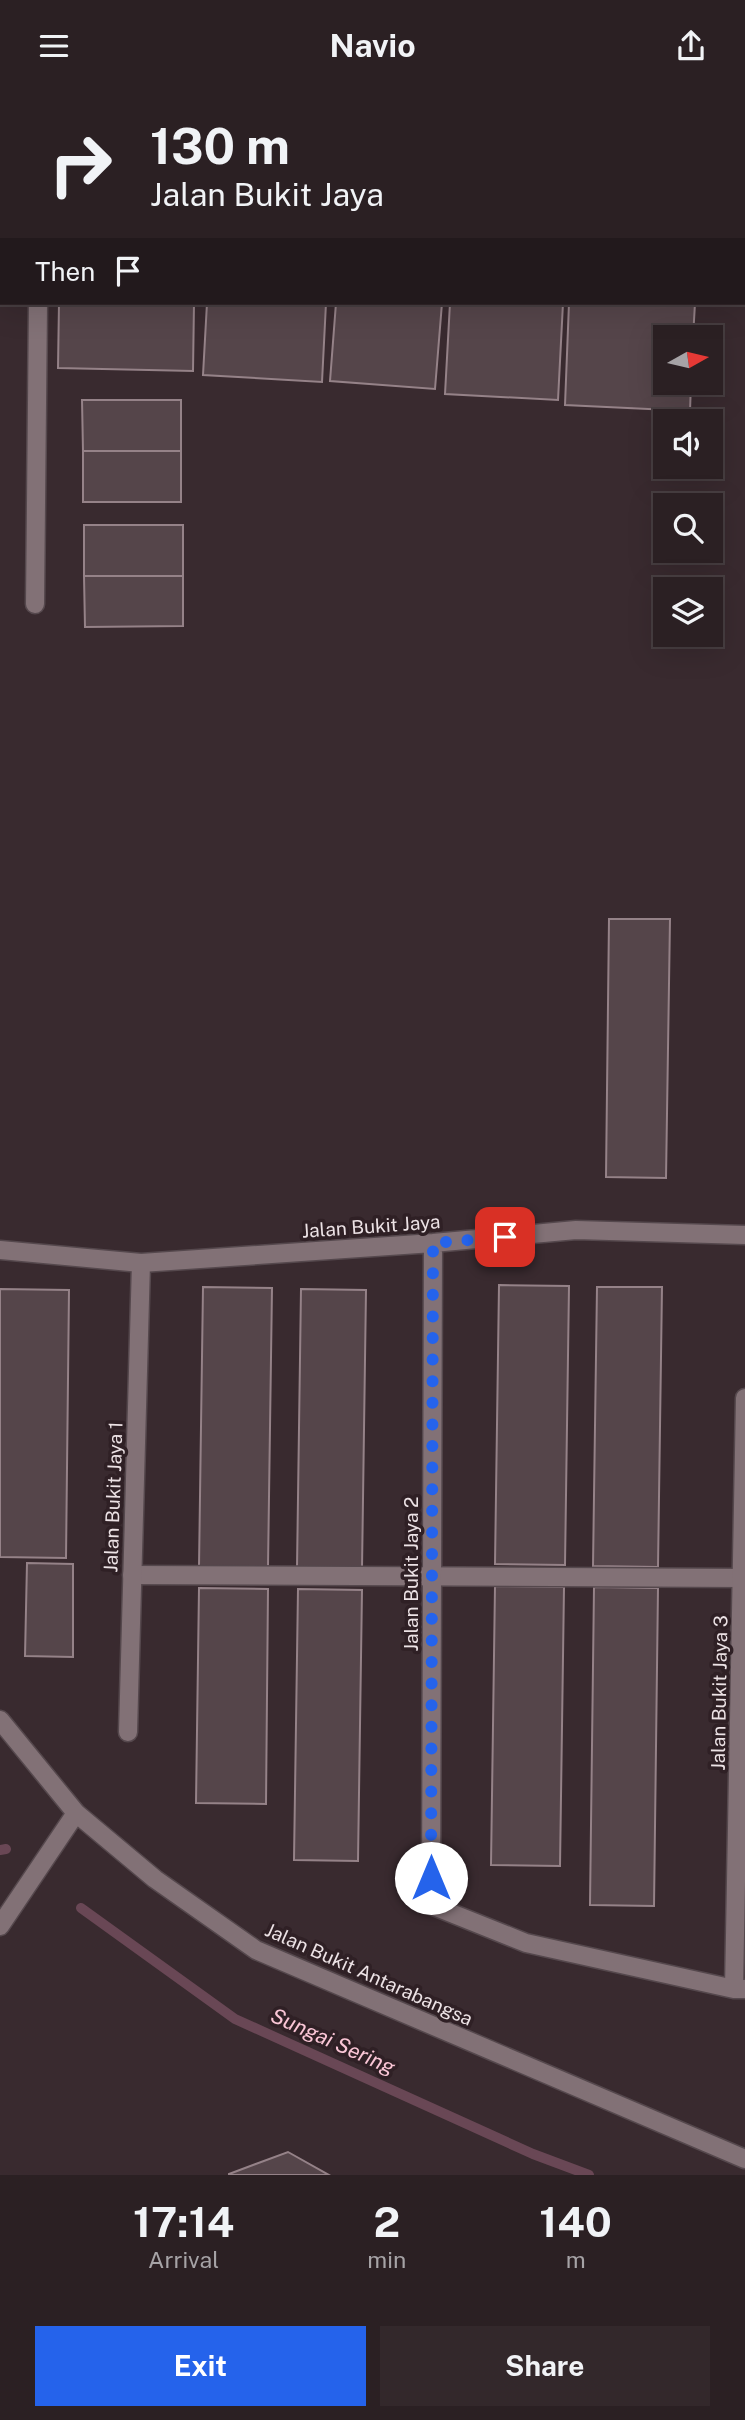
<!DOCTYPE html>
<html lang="en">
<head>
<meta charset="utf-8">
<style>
	:root { --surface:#2b2023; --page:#33282b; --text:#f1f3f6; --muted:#a6a3a6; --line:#473e41; --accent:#2563eb }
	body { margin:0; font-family:"Public Sans",sans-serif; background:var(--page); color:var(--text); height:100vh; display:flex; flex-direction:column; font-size:26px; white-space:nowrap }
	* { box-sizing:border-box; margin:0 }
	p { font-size:23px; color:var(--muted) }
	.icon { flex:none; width:38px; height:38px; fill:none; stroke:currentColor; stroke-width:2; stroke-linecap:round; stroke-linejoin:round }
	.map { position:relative; height:2084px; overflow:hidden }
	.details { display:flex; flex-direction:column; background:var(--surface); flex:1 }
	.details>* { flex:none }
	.banner { position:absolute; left:0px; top:0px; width:746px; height:214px; box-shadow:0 7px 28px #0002,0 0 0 2px var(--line); background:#2b2023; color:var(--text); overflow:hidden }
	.needle { width:46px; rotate:82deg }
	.fabs { position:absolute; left:653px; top:234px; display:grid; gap:14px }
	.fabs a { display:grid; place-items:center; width:70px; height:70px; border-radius:0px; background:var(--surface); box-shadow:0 7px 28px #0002,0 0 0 2px var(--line); font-size:35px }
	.pin { position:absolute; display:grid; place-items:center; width:60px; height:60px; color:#fff; margin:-30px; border-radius:14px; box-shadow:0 4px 10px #0006 }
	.me { position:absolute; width:77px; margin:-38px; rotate:0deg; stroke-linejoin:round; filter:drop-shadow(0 0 5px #0008) }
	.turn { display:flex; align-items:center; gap:24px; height:147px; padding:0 35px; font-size:32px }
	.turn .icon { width:91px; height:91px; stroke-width:2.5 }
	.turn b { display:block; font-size:49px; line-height:60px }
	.then { display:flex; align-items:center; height:66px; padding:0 35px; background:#0003; gap:14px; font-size:26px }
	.eta { display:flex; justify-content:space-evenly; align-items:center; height:119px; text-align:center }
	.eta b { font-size:42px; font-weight:700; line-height:49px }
	.button { display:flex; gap:14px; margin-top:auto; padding:14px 35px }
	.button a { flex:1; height:80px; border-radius:0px; background:var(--accent); color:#fff; font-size:28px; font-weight:700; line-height:80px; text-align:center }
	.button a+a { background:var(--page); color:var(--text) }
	header { display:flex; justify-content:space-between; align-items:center; height:91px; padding:0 35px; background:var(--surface); font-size:32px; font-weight:700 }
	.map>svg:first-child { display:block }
</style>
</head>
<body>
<header><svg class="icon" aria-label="menu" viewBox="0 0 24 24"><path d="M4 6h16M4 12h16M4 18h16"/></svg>Navio<svg class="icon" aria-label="share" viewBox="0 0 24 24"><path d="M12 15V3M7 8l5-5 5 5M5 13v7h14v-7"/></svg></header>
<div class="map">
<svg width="745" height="2084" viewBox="0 0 745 2084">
	<rect width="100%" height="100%" fill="#392a2f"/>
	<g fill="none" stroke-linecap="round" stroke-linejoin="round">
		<path stroke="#694755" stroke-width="10" d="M0,1759L6,1758
			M81,1817L235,1928L533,2063L589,2084"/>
	</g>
	<path fill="#55454a" stroke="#958288" stroke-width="2" d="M0,0H149L2,2V27Z
		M172,0H641L172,2Z
		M59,212H194L193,280L58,277Z
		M207,212H326L322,291L203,284Z
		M336,212H442L435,298L330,290Z
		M450,212H563L558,309L445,303Z
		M569,212H695L693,247H665V292H691L690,320L565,314Z
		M82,309H181V360H83Z
		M83,360H181V411H83Z
		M84,434H183V485H84Z
		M84,485H183V535L85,536Z
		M609,828H670L666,1087L606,1086Z
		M499,1194L569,1195L565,1474L495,1473Z
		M203,1196L272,1197L268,1476H199Z
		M597,1196H662L658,1476L593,1475Z
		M0,1198L69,1199L66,1467L0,1466Z
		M301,1198L366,1199L362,1478L297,1477Z
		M27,1472L73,1473V1566L25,1565Z
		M495,1495L564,1496L560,1775L491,1774Z
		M594,1496L658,1497L654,1815L590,1814Z
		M199,1497L268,1498L266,1713L196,1712Z
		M298,1498L362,1499L358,1770L294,1769Z
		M288,2061L329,2084H229V2083Z"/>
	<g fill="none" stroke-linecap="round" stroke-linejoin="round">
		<defs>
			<path id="lane" d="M132,1484L742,1487"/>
			<path id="street" d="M683,2V0
				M0,65H2
				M35,513L38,212
				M433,1152L431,1814L526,1852L734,1898H745
				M0,1159L141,1172L433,1152L576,1139L745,1144
				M0,1629L76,1722L155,1788L256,1859L745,2068
				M128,1641L141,1172
				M0,1835L76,1722
				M734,1898L745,1307"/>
		</defs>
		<use href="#lane" stroke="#55484d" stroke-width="21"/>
		<use href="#street" stroke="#55484d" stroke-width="21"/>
		<use href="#lane" stroke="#827176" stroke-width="18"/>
		<use href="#street" stroke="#827176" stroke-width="18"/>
	</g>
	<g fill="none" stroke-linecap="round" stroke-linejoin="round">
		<path stroke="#2563eb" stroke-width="12" stroke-dasharray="0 21.6" d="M431,1787L433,1152L505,1146"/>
	</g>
	<g text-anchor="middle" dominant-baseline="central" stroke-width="7" stroke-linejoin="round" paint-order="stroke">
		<g font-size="19" fill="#ece2e5" stroke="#2f2025">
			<text transform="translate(371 1135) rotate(-4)">Jalan Bukit Jaya</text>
			<text transform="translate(113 1406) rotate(-88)">Jalan Bukit Jaya 1</text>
			<text transform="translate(411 1483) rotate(-90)">Jalan Bukit Jaya 2</text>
			<text transform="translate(719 1602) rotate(-89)">Jalan Bukit Jaya 3</text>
			<text transform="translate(369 1883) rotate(24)">Jalan Bukit Antarabangsa</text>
		</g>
		<g font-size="21" font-style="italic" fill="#fac6d6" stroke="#2f2025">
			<text transform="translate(333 1950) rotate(24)">Sungai Sering</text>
		</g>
	</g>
</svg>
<div class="fabs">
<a><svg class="needle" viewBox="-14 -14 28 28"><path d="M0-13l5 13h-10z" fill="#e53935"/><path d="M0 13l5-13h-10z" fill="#a6a3a6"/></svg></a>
<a><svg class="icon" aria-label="sound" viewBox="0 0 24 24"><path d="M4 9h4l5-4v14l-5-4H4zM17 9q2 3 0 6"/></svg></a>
<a><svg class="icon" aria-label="search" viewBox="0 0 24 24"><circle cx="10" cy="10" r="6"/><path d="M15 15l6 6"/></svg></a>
<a><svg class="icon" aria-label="layers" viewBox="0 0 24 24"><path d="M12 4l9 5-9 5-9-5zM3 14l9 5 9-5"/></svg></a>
</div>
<div class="pin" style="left:505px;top:1146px;background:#d93025"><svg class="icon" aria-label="arrive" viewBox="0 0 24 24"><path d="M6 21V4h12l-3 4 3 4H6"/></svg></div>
<svg class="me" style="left:431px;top:1787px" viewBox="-20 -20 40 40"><circle r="19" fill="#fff"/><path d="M0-13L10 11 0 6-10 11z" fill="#2563eb"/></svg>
<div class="banner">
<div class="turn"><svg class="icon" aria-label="right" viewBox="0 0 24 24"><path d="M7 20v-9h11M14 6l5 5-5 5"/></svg><div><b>130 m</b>Jalan Bukit Jaya</div></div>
<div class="then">Then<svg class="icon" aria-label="arrive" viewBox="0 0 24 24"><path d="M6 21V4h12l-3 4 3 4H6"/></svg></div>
</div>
</div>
<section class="details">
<div class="eta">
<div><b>17:14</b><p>Arrival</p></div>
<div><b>2</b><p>min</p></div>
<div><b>140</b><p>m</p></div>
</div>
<div class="button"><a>Exit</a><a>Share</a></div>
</section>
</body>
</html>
